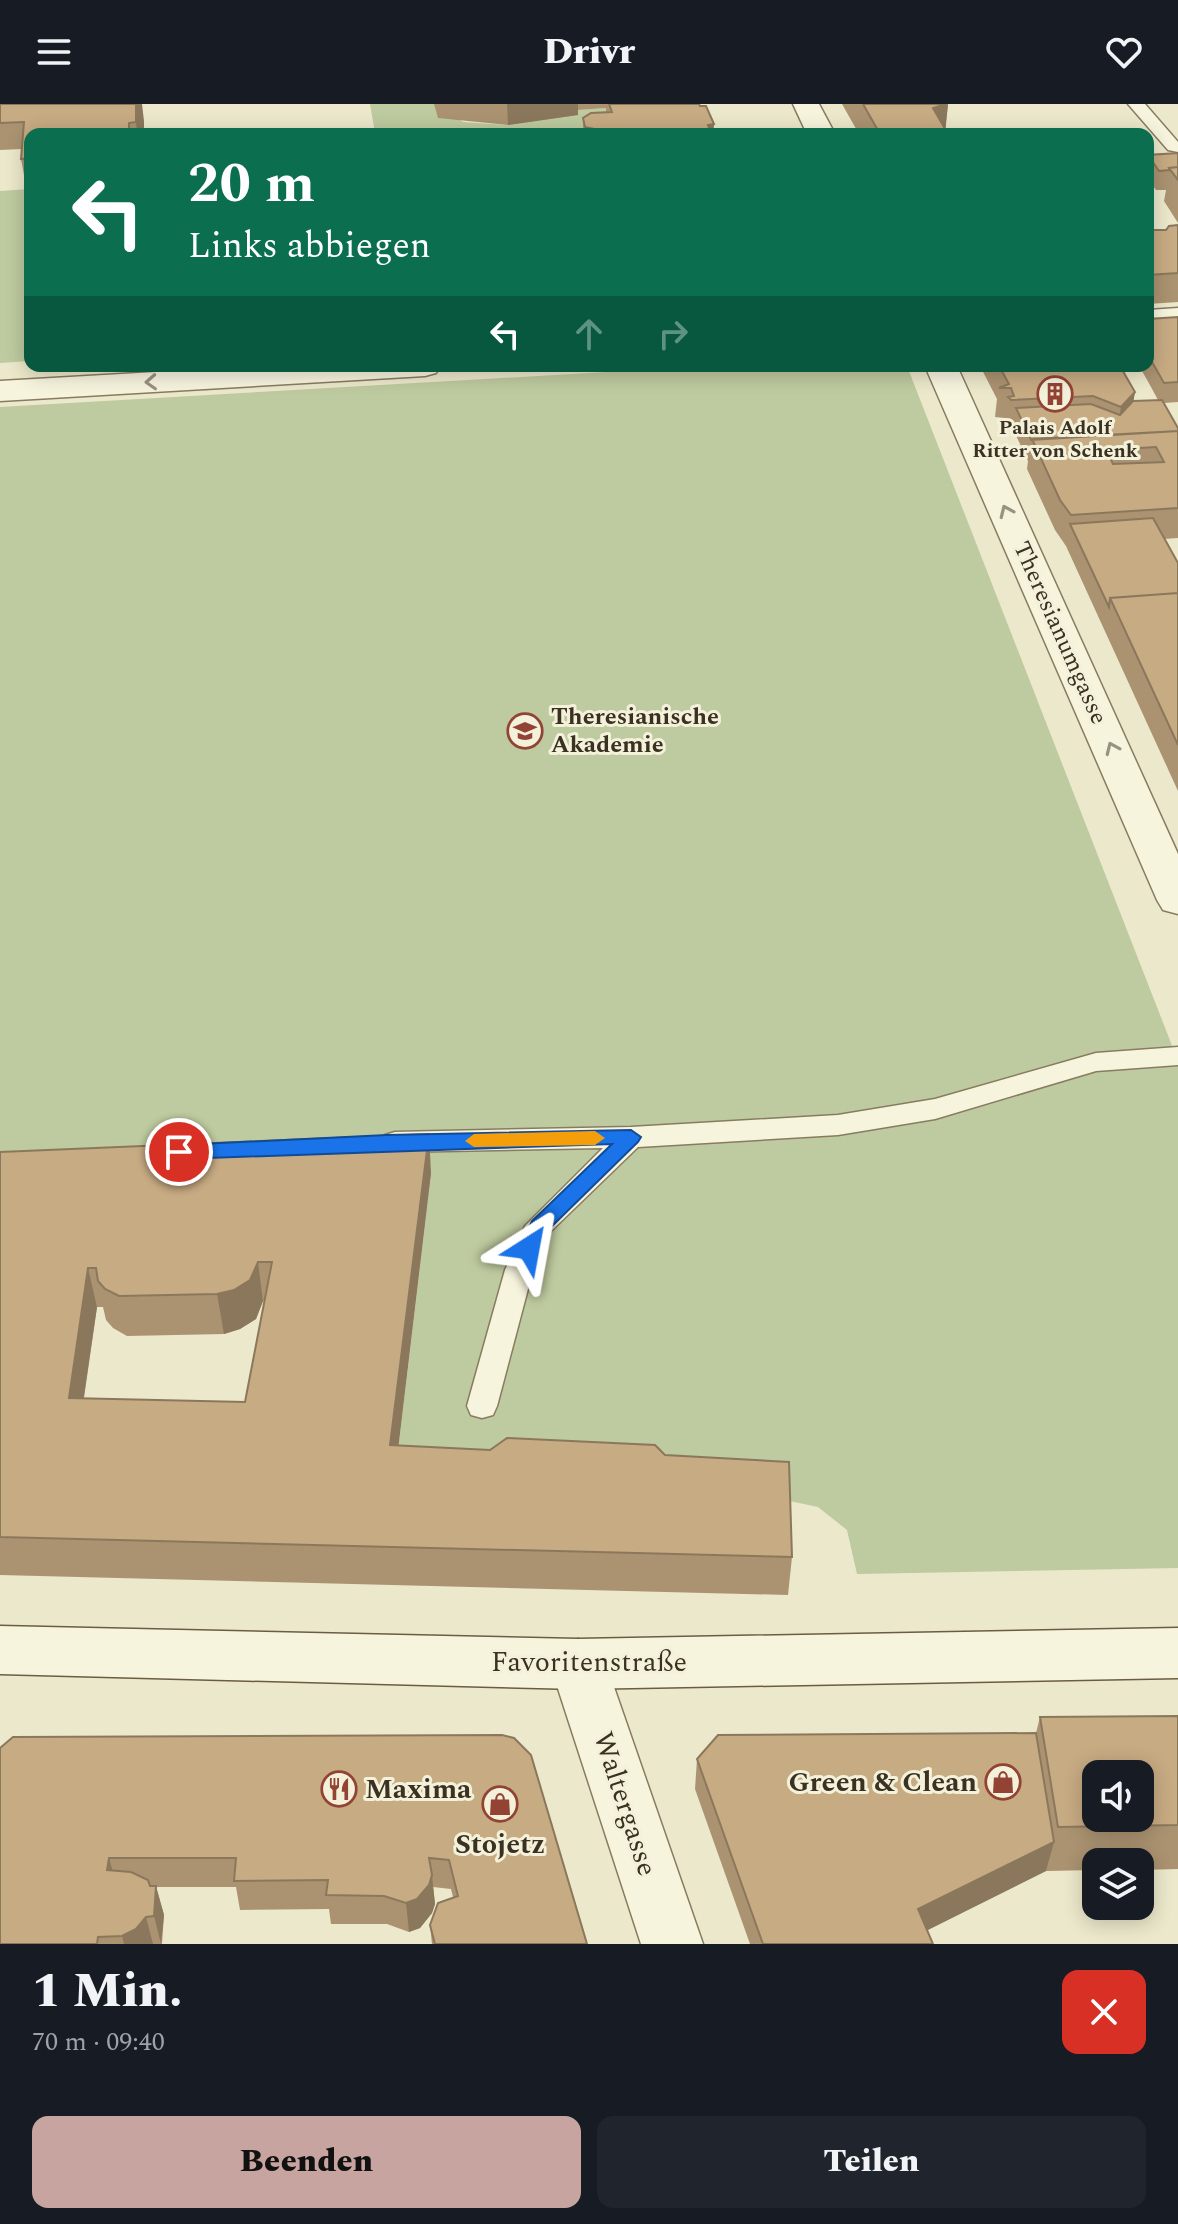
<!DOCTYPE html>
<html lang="de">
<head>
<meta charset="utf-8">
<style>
	:root { --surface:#171b24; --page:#20242c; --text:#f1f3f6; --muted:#9ea1a6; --accent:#c7a49f }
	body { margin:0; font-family:Spectral,serif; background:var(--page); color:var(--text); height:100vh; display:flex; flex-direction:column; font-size:30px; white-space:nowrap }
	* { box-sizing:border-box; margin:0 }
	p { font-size:26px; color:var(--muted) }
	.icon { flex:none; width:44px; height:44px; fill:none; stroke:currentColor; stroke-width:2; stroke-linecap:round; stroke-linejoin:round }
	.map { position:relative; height:1840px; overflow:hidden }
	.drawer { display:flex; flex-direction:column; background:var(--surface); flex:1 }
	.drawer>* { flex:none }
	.hud { position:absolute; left:24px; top:24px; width:1130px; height:244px; border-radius:16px; box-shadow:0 4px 20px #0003; background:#0b6e4f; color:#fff; overflow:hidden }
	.fabs { position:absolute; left:1082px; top:1656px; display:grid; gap:16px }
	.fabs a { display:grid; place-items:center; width:72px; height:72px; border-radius:16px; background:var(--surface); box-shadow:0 4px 20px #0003; font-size:40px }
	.pin { position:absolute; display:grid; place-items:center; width:68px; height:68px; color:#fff; margin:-34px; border:4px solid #fff; border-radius:50%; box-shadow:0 2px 8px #0007 }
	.me { position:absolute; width:88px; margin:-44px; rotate:34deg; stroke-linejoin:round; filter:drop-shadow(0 0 6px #0008) }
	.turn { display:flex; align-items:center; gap:28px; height:168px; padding:0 32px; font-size:36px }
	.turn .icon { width:104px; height:104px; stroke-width:2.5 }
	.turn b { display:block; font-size:56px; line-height:68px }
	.lanes { display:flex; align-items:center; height:76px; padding:0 32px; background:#0003; justify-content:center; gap:40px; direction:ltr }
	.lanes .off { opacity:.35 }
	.round { display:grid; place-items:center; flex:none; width:84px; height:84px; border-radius:16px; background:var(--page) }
	.overview { display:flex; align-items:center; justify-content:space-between; height:136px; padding:0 32px }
	h1 { font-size:48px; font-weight:800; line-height:60px }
	.action { display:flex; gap:16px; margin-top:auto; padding:16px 32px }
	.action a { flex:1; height:92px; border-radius:16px; background:var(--accent); color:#111; font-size:32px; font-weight:800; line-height:92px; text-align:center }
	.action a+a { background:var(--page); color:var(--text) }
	header { display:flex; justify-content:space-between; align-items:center; height:104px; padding:0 32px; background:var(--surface); font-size:36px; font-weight:800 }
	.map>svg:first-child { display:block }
</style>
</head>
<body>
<header><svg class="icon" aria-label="menu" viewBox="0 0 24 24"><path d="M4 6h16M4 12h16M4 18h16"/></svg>Drivr<svg class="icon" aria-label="heart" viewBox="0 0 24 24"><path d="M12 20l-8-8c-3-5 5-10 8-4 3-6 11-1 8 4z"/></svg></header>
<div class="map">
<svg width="1178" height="1840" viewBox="0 0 1178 1840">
	<rect width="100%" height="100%" fill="#ece8cb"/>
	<path fill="#beca9f" d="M370,0H434L463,18L507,21L578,11L577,6L606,4L610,30H368L375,29Z
		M30,85V257L0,259V87Z
		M710,262H907L1178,957V1464L857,1470L847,1426L818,1403L785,1396L394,1380L431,1069L0,1088V303Z"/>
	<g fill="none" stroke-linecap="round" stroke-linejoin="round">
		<defs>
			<path id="service" d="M1128,0H1145L1178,38V48L1168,46Z
				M1178,943V961L1096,967L935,1015L838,1031L638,1043L550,1128L533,1166L497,1302L493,1311L482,1314L471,1311L467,1302L505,1166L525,1122L603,1044L395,1048L385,1045L381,1038L385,1031L395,1028L631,1023L838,1011L935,995L1096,949Z"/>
			<path id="minor" d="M793,0H819L835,30H807Z
				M1178,204V222L1148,224V206Z
				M262,262H441L436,269L425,272L0,297V277Z
				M925,262H957L1178,750V810L1163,806L1157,796Z
				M578,1535L598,1543L606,1560L703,1840H641L550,1560L558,1543Z"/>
			<path id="secondary" d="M0,1522L578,1535L1178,1524V1574L578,1585L0,1570Z"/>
		</defs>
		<use href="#service" stroke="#887c60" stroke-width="3"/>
		<use href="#minor" stroke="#887c60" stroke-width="3"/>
		<use href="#secondary" stroke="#6a5d43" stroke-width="3"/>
		<use href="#service" fill="#f7f4de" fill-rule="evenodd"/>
		<use href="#minor" fill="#f7f4de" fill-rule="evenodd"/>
		<use href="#secondary" fill="#f7f4de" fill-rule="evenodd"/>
	</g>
	<path fill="#ab9371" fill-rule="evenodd" d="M0,0L144,17V25L140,28V30H30V82H26L21,55L22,45L0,46Z
		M434,0H699L714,20L713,30H583V14L606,8V4L578,6V11L508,21L438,14Z
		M842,0H948L945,26L948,30H859Z
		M1178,49V119L1164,97L1166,86H1156L1148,75V51Z
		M1178,121V198L1148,200V126H1166Z
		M1178,213V298L1164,299L1178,324V434L1164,435L1178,459V687L1066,442L1055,426L1027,365L1028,357L1013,325L1007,326L1004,322L1005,314L995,313L997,295L980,262H1148V215ZM1142,267L1151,283L1158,296L1133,297L1135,288L1124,268Z
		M0,1048L431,1069L398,1342L490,1346L665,1351L792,1453L788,1491L0,1471ZM263,1197H264L245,1298L84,1294L97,1203H103L106,1216L113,1224L127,1232L224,1230L240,1225L256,1215Z
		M1178,1612V1765L1140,1766V1758H1096V1766L1046,1767L927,1826L933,1840H750L695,1685L697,1655L1036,1629L1040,1613Z
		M502,1631L587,1840H432L430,1821L453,1793L451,1785L433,1783L435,1800L432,1809L420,1824L409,1828L387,1820H331L329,1805L240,1806L236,1783H156L164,1811L162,1840H0V1644Z"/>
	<path fill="#8b785c" d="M138,0H142L144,17V25L140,28V30H137L136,18V1Z
		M507,0H578V11L508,21Z
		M948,0L945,30L933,4Z
		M714,20L713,30H704L708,21Z
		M1135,288L1130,318L1116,332L1121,303Z
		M429,1030L431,1069L394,1380L390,1341Z
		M258,1158L263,1197L256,1215L240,1225L224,1230L217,1190Z
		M88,1164L97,1203L78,1332L69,1294Z
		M1054,1738L1046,1767L912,1834L918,1805Z
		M109,1754L117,1783L107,1766Z
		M432,1771L435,1800L432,1809L420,1824L409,1828L406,1799Z
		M156,1782L164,1811L161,1840L154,1812Z
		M146,1813L153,1840H124L122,1832Z"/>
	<path fill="#c7ab83" stroke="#8b785c" stroke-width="2" fill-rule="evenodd" d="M0,0H138L136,1V18L129,19V30H30V54L21,55L24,18L0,19Z
		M609,0H699L700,2H706L714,20L708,21L710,27L704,28L705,30H618L617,25L599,26L585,23L583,14L591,9L612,8Z
		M863,0H946L933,4L948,30H880Z
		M1178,49V63L1169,64V66L1159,67L1148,51Z
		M1178,63V76L1169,64Z
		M1178,121V169L1148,171V126H1166L1169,122Z
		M1178,213V278L1164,279L1148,251V215Z
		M999,262H1120L1135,288L1121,303L1093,292L1011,296L1008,293L1014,292L1011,284H999L1009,280Z
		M1162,296L1178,324V327L1031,336L1016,304L1091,300L1120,311L1133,297Z
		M1178,327V404L1071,411L1060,396L1032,335ZM1156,343L1164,358L1113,360L1106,346Z
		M1153,414L1178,459V489L1110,494L1109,503L1070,420Z
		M1178,489V641L1110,494Z
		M429,1030L390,1341L490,1346L507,1334L655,1341L665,1351L789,1358L792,1453L0,1433V1048ZM258,1158H272L245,1298L69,1294L88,1164H96L98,1177L105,1185L119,1192L217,1190L234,1186L250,1176Z
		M1178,1612V1721L1058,1723L1040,1613ZM1096,1670H1140V1714H1096Z
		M1036,1629L1054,1738L918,1805L933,1840H763L697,1655L718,1631Z
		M502,1631L514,1634L531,1651L587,1840H435L430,1821L438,1799L458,1792L449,1756L429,1754L432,1771L429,1781L417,1795L406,1799L384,1792L326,1791L328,1776L234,1777L236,1754H109L107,1766L131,1768L148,1776L150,1782H156L154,1812L146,1813L136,1825L122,1832L98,1833L97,1840H0V1644L13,1633Z"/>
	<defs><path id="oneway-chevron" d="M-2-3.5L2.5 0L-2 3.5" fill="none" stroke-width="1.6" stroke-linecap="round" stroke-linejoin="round" transform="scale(2)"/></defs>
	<g stroke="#989280">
		<use href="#oneway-chevron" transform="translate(151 278) rotate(177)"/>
		<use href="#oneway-chevron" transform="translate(1006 407) rotate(-114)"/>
		<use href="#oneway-chevron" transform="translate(1112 644) rotate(-114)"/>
	</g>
	<path fill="#1a73e8" stroke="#114b97" stroke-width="2" d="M631,1026L641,1033L638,1038L547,1127L536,1150H522L519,1144L532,1117L612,1040L179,1055L169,1048L179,1041L387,1031Z"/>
	<path fill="#f59e0b" d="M595,1027L605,1034L595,1041L474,1043L465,1037L474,1030Z"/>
	<defs>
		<symbol id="building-ring" viewBox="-11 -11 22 22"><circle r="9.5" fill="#f4f1da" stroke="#934334" stroke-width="1.5"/><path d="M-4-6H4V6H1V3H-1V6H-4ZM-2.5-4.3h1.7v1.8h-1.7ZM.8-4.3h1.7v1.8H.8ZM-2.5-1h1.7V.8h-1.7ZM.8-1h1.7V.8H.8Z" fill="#934334"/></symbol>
		<symbol id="school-ring" viewBox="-11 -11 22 22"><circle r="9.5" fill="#f4f1da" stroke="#934334" stroke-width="1.5"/><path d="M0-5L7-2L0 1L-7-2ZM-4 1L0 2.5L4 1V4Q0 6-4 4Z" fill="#934334"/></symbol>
		<symbol id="shop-ring" viewBox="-11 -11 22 22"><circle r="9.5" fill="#f4f1da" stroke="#934334" stroke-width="1.5"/><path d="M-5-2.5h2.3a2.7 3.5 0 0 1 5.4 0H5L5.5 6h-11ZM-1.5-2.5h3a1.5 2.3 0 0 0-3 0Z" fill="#934334"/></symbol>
		<symbol id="restaurant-ring" viewBox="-11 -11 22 22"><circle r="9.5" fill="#f4f1da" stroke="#934334" stroke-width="1.5"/><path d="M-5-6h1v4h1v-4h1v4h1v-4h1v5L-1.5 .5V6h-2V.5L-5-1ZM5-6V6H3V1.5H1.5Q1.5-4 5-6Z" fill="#934334"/></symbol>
	</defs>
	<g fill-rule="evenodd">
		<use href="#building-ring" x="1035" y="270" width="40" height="40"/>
		<use href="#school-ring" x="505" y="607" width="40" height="40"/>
		<use href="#shop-ring" x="983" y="1658" width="40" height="40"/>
		<use href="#restaurant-ring" x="319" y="1665" width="40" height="40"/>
		<use href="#shop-ring" x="480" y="1680" width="40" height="40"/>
	</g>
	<g text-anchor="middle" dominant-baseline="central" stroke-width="6" stroke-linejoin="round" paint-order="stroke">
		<g font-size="20" font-weight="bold" fill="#3a3122" stroke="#f4f1da">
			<text x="1055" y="324">Palais Adolf<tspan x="1055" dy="23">Ritter von Schenk</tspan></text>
		</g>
		<g font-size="24" fill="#3a3122" stroke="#f4f1da">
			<text transform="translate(1060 529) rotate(66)">Theresianumgasse</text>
		</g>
		<g font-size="24" font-weight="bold" fill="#3a3122" stroke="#f4f1da" text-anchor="start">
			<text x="551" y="613">Theresianische<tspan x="551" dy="28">Akademie</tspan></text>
		</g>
		<g font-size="28" fill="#3a3122" stroke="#f4f1da">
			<text x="589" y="1558">Favoritenstraße</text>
			<text transform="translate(625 1700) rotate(72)">Waltergasse</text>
		</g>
		<g font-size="28" font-weight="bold" fill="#3a3122" stroke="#f4f1da" text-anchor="end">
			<text x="977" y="1678">Green &amp; Clean</text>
			<text x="365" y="1685" text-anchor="start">Maxima</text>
			<text x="500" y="1740" text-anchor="middle">Stojetz</text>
		</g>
	</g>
</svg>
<div class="fabs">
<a><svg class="icon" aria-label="sound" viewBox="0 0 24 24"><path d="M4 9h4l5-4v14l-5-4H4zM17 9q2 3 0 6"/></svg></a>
<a><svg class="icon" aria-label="layers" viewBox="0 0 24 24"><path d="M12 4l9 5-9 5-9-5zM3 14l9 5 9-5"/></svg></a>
</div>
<div class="pin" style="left:179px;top:1048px;background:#d93025"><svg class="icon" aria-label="arrive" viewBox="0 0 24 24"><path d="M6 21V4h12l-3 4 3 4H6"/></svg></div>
<svg class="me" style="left:529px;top:1144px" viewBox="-20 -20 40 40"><path d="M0-17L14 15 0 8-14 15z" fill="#1a73e8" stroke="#fff" stroke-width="4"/></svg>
<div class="hud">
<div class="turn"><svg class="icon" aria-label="left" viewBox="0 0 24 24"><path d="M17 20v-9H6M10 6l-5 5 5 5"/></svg><div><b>20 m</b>Links abbiegen</div></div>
<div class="lanes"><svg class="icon" aria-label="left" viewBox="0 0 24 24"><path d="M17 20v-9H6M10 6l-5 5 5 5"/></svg><svg class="icon off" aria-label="ahead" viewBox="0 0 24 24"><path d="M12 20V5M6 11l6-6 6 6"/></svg><svg class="icon off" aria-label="right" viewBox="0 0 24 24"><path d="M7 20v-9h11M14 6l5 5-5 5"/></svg></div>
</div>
</div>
<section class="drawer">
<div class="overview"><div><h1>1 Min.</h1><p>70 m · 09:40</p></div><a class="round" style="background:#d93025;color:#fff"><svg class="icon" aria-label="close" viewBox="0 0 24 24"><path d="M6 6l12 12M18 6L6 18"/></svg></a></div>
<div class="action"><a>Beenden</a><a>Teilen</a></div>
</section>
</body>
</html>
